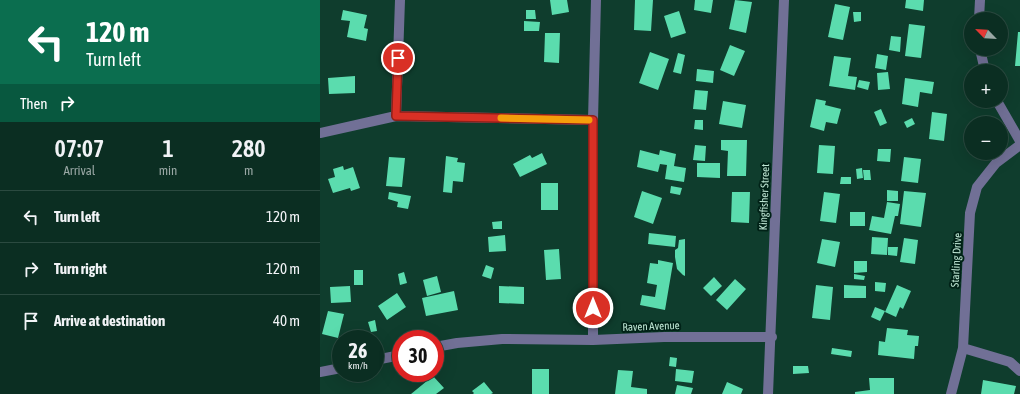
<!DOCTYPE html>
<html lang="en">
<head>
<meta charset="utf-8">
<style>
	:root { --surface:#0b2e22; --page:#14362a; --text:#f1f3f6; --muted:#9aa8a5; --line:#2b4a40 }
	body { margin:0; font-family:"Asap Condensed",sans-serif; background:var(--page); color:var(--text); height:100vh; display:flex; flex-direction:column; font-size:15px; white-space:nowrap }
	* { box-sizing:border-box; margin:0 }
	p { font-size:13px; color:var(--muted) }
	.icon { flex:none; width:22px; height:22px; fill:none; stroke:currentColor; stroke-width:2; stroke-linecap:round; stroke-linejoin:round }
	.map { position:relative; flex:1; overflow:hidden }
	.sheet { display:flex; flex-direction:column; background:var(--surface); width:320px }
	.sheet>* { flex:none }
	.guide { background:#0b6e4f; color:#fff; overflow:hidden }
	.needle { width:26px; rotate:295deg }
	.fabs { position:absolute; left:644px; top:12px; display:grid; gap:8px }
	.fabs a { display:grid; place-items:center; width:44px; height:44px; border-radius:50%; background:var(--surface); box-shadow:0 4px 16px #0002,0 0 0 1px var(--line); font-size:20px }
	.speed { position:absolute; left:12px; top:330px; display:flex; gap:8px; font-size:20px; font-weight:700; text-align:center }
	.speed>* { display:grid; place-content:center; width:52px; height:52px; border-radius:50%; background:var(--surface); box-shadow:0 4px 16px #0002,0 0 0 1px var(--line); line-height:1 }
	.speed small { font-size:10px; font-weight:400 }
	.speed .limit { border:6px solid #d22; background:#fff; color:#111 }
	.pin { position:absolute; display:grid; place-items:center; width:34px; height:34px; color:#fff; margin:-17px; border:2px solid #fff; border-radius:50%; box-shadow:0 1px 4px #0007 }
	.me { position:absolute; width:44px; margin:-22px; rotate:0deg; stroke-linejoin:round; filter:drop-shadow(0 0 3px #0008) }
	.turn { display:flex; align-items:center; gap:14px; height:84px; padding:0 20px; font-size:18px }
	.turn .icon { width:52px; height:52px; stroke-width:2.5 }
	.turn b { display:block; font-size:28px; line-height:34px }
	.then { display:flex; align-items:center; height:38px; padding:0 20px; background:#0003; gap:8px; font-size:15px }
	.eta { display:flex; justify-content:space-evenly; align-items:center; height:68px; text-align:center }
	.eta b { font-size:24px; font-weight:600; line-height:28px }
	ul { padding:0; list-style:none }
	li { display:flex; align-items:center; gap:12px; height:52px; padding:0 20px; border-top:1px solid var(--line) }
	li div { flex:1 }
	li b { display:block; font-size:15px }
	li em { font-style:normal }
	main { display:flex; flex:1; min-height:0 }
	.map>svg:first-child { display:block }
</style>
</head>
<body>
<main>
<section class="sheet">
<div class="guide">
<div class="turn"><svg class="icon" aria-label="left" viewBox="0 0 24 24"><path d="M17 20v-9H6M10 6l-5 5 5 5"/></svg><div><b>120 m</b>Turn left</div></div>
<div class="then">Then<svg class="icon" aria-label="right" viewBox="0 0 24 24"><path d="M7 20v-9h11M14 6l5 5-5 5"/></svg></div>
</div>
<div class="eta">
<div><b>07:07</b><p>Arrival</p></div>
<div><b>1</b><p>min</p></div>
<div><b>280</b><p>m</p></div>
</div>
<ul>
<li><svg class="icon" aria-label="left" viewBox="0 0 24 24"><path d="M17 20v-9H6M10 6l-5 5 5 5"/></svg><div><b>Turn left</b></div><em>120 m</em></li>
<li><svg class="icon" aria-label="right" viewBox="0 0 24 24"><path d="M7 20v-9h11M14 6l5 5-5 5"/></svg><div><b>Turn right</b></div><em>120 m</em></li>
<li><svg class="icon" aria-label="arrive" viewBox="0 0 24 24"><path d="M6 21V4h12l-3 4 3 4H6"/></svg><div><b>Arrive at destination</b></div><em>40 m</em></li>
</ul>
</section>
<div class="map">
<svg width="700" height="394" viewBox="0 0 700 394">
	<rect width="100%" height="100%" fill="#0f3d2d"/>
	<path fill="#5bdcae" d="M230,0H247L249,12L232,15Z
		M315,0H333L331,31L314,30Z
		M375,0H393L391,13L374,10Z
		M415,0L432,2L426,33L409,29Z
		M586,0H604L603,11L585,8Z
		M515,4L530,7L523,40L508,37Z
		M23,10L47,15L44,28L48,29L46,41L27,37L30,21L21,20Z
		M206,10H215L216,19H206Z
		M359,11L366,33L351,38L344,16Z
		M533,12H541V21L534,22Z
		M204,21L220,22L219,31H204Z
		M589,24L605,26L601,58L585,56Z
		M698,32H700V66H695Z
		M225,33H240L239,63L224,62Z
		M571,36L581,37L580,52L569,50Z
		M410,45L425,51L414,76L400,70Z
		M330,52L349,59L338,90L319,83Z
		M358,53L365,55L361,74L353,72Z
		M557,54L568,56L566,70L555,68Z
		M514,56L531,58L528,76L537,77L535,90L509,86Z
		M377,69L394,71L393,83L376,81Z
		M568,72L570,89L558,90L557,73Z
		M35,76V93L9,94L8,78Z
		M585,78L614,82L612,94L600,92L598,107L582,104Z
		M539,80L550,82L548,90L537,87Z
		M375,90L388,91L386,110L373,109Z
		M496,99L506,101L505,105L521,109L517,124L506,122L504,131L490,127Z
		M403,101L426,105L422,128L399,124Z
		M561,109L567,123L560,126L554,112Z
		M612,112L627,114L624,141L609,139Z
		M592,118L595,124L587,128L584,122Z
		M375,120H383V130L374,129Z
		M401,140H427L426,176H407L408,151L401,150Z
		M375,145L386,146L385,161L373,160Z
		M499,145L515,146L513,174L497,173Z
		M558,149H571L570,162L557,161Z
		M320,150L339,155L340,150L356,154L354,166L366,168L364,182L345,179L347,165L340,164L338,172L317,167Z
		M222,153L227,164L200,177L193,164L210,155L212,158Z
		M126,156L138,158L137,162L145,163L143,182L133,181L132,193L123,192Z
		M69,157L85,158L82,187L66,186Z
		M584,157L601,159L598,183L581,181Z
		M377,163H400V178L377,177Z
		M23,166L24,170L33,167L40,188L31,191L30,188L13,193L8,179L15,177L13,169Z
		M542,168L543,178L537,179L536,169Z
		M543,170H550L551,180H544Z
		M521,177H531V184H520Z
		M221,183H238V210H221Z
		M351,186L362,188L360,195L350,193Z
		M567,190L578,191V201H567Z
		M322,191L342,198L333,224L314,217Z
		M584,191L606,193L601,227L580,224Z
		M69,192L91,196L88,209L77,207L78,202L68,199Z
		M412,192H430L429,223L411,222Z
		M504,192L520,194L516,223L500,221Z
		M567,202L580,204L578,216H575L571,234L549,230L552,216L564,218Z
		M530,212H545V226H530Z
		M182,221V229H173L172,222Z
		M329,233L356,236L355,247L328,244Z
		M185,235L186,251L169,252L168,237Z
		M552,237L568,238L567,255L551,254Z
		M584,238L598,240L595,264L580,262Z
		M365,239V276L363,275L357,269L355,257V250L358,248L359,240Z
		M502,239L520,242L515,267L497,263Z
		M568,247H578L577,256L568,255Z
		M239,249L241,279L226,280L224,250Z
		M338,260L353,263L345,310L320,305L322,295L335,297L337,285L327,283L330,263L338,264Z
		M534,261H547V272L534,273Z
		M166,265L174,268L171,279L162,276Z
		M34,270H43V285H34Z
		M84,272L87,283L80,285L78,274Z
		M534,274L545,276L544,280L534,279Z
		M117,276L121,292L107,296L103,280Z
		M394,277L402,286L391,296L383,288Z
		M415,279L426,289L407,310L396,300Z
		M555,282L566,283L565,292L555,291Z
		M496,285L513,287L510,320L492,318Z
		M524,285L546,286V298H524Z
		M577,285L591,291L583,309L580,307L576,317L565,312Z
		M30,286L31,302L11,303L10,287Z
		M179,286L204,287V304L179,303Z
		M134,291L138,310L106,316L102,298Z
		M77,293L86,307L67,320L58,306Z
		M555,307L565,311L560,321L551,317Z
		M8,311L24,314L18,338L2,334Z
		M55,320L57,331L51,332L48,322Z
		M567,328L588,330L587,335L599,336L598,346H595L594,359L558,355L559,341L565,342Z
		M512,348L532,351L531,357L511,354Z
		M350,357L357,358L356,367L349,366Z
		M473,366H488L489,373L473,374Z
		M212,369H229V394H212Z
		M356,369L374,371L372,383L355,381Z
		M298,370L313,371L311,387L327,389V394H295Z
		M113,376L124,388L116,394H91Z
		M549,378H574V394H535V392L550,390Z
		M663,380L696,386L694,394H661Z
		M164,382L173,393L171,394H153L154,393L152,391Z
		M407,382L423,389L421,394H402Z
		M357,385L373,388L371,394H355Z"/>
	<g fill="none" stroke-linecap="round" stroke-linejoin="round">
		<path stroke="#717096" stroke-width="10" d="M659,19L660,0
			M660,49L665,71
			M677,101L700,141
			M76,116L80,0
			M0,133L76,116L273,120
			M273,340V120L276,0
			M115,347L137,343L182,339L273,340L344,337H452
			M643,348L690,362L700,371
			M55,360L81,355
			M0,372L21,368
			M448,394L464,0
			M631,394L643,348L650,213L657,187L676,163L700,145"/>
	</g>
	<g fill="none" stroke-linecap="round" stroke-linejoin="round">
		<defs>
			<path id="route" d="M78,58L76,116L273,120V308"/>
		</defs>
		<use href="#route" stroke="#8d1f18" stroke-width="10"/>
		<use href="#route" stroke="#d93025" stroke-width="7"/>
		<path stroke="#f59e0b" stroke-width="7" d="M181,118L269,120"/>
	</g>
	<g text-anchor="middle" dominant-baseline="central" stroke-width="4" stroke-linejoin="round" paint-order="stroke">
		<g font-size="11" fill="#bde5d3" stroke="#002217">
			<text transform="translate(444 197) rotate(-88)">Kingfisher Street</text>
			<text transform="translate(636 260) rotate(-87)">Starling Drive</text>
			<text transform="translate(331 326) rotate(-2)">Raven Avenue</text>
		</g>
	</g>
</svg>
<div class="fabs">
<a><svg class="needle" viewBox="-14 -14 28 28"><path d="M0-13l5 13h-10z" fill="#e53935"/><path d="M0 13l5-13h-10z" fill="#9aa8a5"/></svg></a>
<a>+</a>
<a>−</a>
</div>
<div class="speed"><div>26<small>km/h</small></div><div class="limit">30</div></div>
<div class="pin" style="left:78px;top:58px;background:#d93025"><svg class="icon" aria-label="arrive" viewBox="0 0 24 24"><path d="M6 21V4h12l-3 4 3 4H6"/></svg></div>
<svg class="me" style="left:273px;top:308px" viewBox="-20 -20 40 40"><circle r="17" fill="#d93025" stroke="#fff" stroke-width="3"/><path d="M0-11L8 9 0 5-8 9z" fill="#fff"/></svg>
</div>
</main>
</body>
</html>
